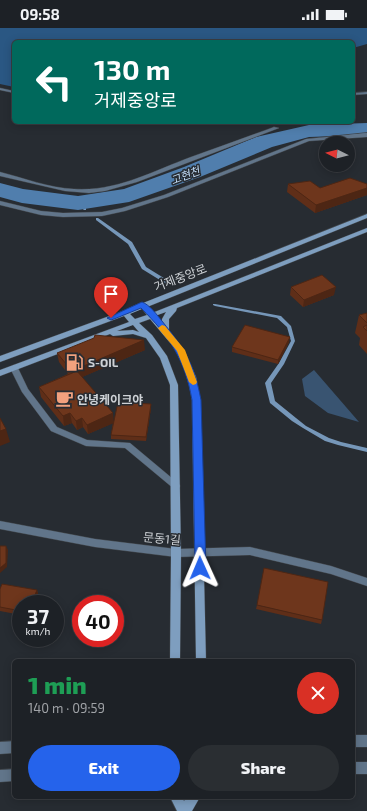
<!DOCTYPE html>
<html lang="en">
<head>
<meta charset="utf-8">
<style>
	:root { --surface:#1d2126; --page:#2a2e32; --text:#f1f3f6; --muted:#a0a3a7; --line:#3b3e43; --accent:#2563eb }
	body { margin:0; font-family:"Exo 2","Noto Sans KR",sans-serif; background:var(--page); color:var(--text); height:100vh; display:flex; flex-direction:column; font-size:15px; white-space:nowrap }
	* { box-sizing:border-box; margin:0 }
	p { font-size:13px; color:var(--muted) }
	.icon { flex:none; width:22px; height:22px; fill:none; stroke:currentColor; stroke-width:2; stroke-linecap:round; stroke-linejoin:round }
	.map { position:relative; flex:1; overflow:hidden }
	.details { position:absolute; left:12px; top:631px; width:343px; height:140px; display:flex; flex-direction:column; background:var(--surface); border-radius:6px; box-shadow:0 2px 10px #0003,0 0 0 1px var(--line) }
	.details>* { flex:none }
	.hud { position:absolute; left:12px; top:12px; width:343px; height:84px; border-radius:6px; box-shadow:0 2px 10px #0003,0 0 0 1px var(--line); background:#00695c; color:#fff; overflow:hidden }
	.needle { width:26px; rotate:276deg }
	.buttons { position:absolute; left:319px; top:108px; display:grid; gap:8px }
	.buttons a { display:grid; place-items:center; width:36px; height:36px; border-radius:50%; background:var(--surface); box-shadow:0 2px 10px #0003,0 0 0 1px var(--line); font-size:20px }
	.speed { position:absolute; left:12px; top:567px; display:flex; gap:8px; font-size:20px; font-weight:700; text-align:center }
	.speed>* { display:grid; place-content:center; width:52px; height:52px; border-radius:50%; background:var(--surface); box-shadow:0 2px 10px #0003,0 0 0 1px var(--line); line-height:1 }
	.speed small { font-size:10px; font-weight:400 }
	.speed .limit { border:6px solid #d22; background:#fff; color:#111 }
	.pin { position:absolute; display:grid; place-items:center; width:34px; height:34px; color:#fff; margin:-41px -17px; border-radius:50% 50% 50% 0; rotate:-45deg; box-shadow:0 0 4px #0007 }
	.pin .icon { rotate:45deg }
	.me { position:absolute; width:44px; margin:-22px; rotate:359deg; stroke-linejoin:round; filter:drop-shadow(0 0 3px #0008) }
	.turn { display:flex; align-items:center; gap:14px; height:84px; padding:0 16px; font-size:18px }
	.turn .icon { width:52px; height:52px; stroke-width:2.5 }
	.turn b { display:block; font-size:28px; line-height:34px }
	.round { display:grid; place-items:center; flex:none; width:42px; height:42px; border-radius:21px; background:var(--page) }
	.head { display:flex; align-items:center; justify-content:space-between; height:68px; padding:0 16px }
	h1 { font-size:24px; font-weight:800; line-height:30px; color:#1e9e55 }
	.action { display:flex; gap:8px; margin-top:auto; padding:8px 16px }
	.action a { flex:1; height:46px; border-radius:24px; background:var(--accent); color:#fff; font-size:16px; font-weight:800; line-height:46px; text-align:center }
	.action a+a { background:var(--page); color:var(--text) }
	.status { display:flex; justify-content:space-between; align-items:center; height:28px; padding:0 20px; background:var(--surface); direction:ltr }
	.status svg { height:11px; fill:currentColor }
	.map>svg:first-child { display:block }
</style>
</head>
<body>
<div class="status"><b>09:58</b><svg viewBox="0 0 49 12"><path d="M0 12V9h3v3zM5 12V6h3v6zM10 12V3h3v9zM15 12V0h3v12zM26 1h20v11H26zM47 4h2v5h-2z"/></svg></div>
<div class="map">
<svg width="367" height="783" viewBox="0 0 367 783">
	<rect width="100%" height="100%" fill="#272c32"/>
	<path fill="#395471" d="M314,342L359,394L328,385L305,368L302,351Z"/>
	<path fill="#2a5783" d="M0,0H367V16L353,20V14H14V59L0,56Z"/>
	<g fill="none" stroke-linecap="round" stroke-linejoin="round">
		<path fill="#7697b9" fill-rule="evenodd" d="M77,174H79L86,180V182H84L77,176Z
			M96,190H98L132,214L146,239L172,255V257H168L142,241L128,216L96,192Z
			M213,276H215L281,288L291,298L295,313L284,336L271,355L275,373L296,390L306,398L329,410L341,414L367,420V424L338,417L325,413L303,400L292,393L270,375L265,355L279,335L291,313L287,299L277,290L215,278L213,277Z"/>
		<path fill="#507ead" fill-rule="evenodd" d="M367,95V107L309,109L272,119L200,149L129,174L78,182L22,175L0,169V155L23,161L78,168L124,161L184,139L256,109L309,97Z"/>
		<defs>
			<path id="lane" d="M274,99L279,100L137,154L105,163L89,165L65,163L0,148V144C24,150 49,160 74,161C116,164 153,143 191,129C219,119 247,109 274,99Z
				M367,105V109L309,113L168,169L125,183L102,188L63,189L41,187L0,177V173L41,183L63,185L102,184L122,180L164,167L306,111Z
				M14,337L17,338L28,361L57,399L87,412L130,415L179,456L180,458L179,460L176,461L173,460L125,420L86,418L51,403L22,364L10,340Z
				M0,493L95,511L176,521L250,519L331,538L367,550V558L331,546L250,527L176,529L95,519L0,501Z"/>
			<path id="street" d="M0,60L14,63V65L0,62Z
				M367,64V66L353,67V65Z
				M353,707H367V719H353Z
				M14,713V725L0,726V714Z
				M353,734H367V746H353Z
				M14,741V753L0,754V742Z"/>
			<path id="secondary" d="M367,186V190L147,279L152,285L367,200V204L177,280L176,283L169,291V305L184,322L196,349L200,372L206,633H196L192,372L188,349L177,323L150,291L139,295L152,307L167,328L178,357L181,525L180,633H170L171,525L170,357L160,330L146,310L133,306L113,308L110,306L0,348V342L129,294L124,288L0,334V328L123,283L140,275H143ZM142,281L147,287L135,291L130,286ZM166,284L162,291V296L155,288ZM133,297L139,304L133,302L117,303Z
				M170,769H182L184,773L187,769H200L192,783H177Z"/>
		</defs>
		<use href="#lane" stroke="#42474c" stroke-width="1"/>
		<use href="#street" stroke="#42474c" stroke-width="1"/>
		<use href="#secondary" stroke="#42474c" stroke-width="1"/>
		<use href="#lane" fill="#61758a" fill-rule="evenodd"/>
		<use href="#street" fill="#61758a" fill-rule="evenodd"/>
		<use href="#secondary" fill="#7e9ebf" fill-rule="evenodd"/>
	</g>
	<path fill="#5f2e18" d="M288,156L320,160L367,156V167L315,185L287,164Z
		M291,259L334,267L303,279L290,267Z
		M367,285V326L359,317L360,310L355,305L359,287Z
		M289,314L278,336L232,324V319Z
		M145,322L82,349L113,394L151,376V380L146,413L111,411V407L113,395L88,406L83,399L77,402L72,395L64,398L41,369L39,359L68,346L59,334L57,325Z
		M0,561L37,562L38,566L21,576V587L0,583Z
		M257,577L322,592L321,596L256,581Z"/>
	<path fill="#4d2614" d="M367,160V167L315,185L316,177Z
		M336,259L334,267L303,279L304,272Z
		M290,309L289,314L278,336V332Z
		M144,312L145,322L73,353L72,343Z
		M151,376V380L146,413V409Z
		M70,385L72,395L64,398L63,388Z
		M113,385L114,395L88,406L87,397Z
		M82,390L83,399L77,402L76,393Z
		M6,401L10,414L0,418V403Z
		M6,518L8,522L7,539L0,545V540Z
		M37,562L38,566L34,576H31Z"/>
	<path fill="#6e361c" stroke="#4d2614" d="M350,150L367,156V160L316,177L288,156L310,153L320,160Z
		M322,247L336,259L304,272L291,259Z
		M367,285V295L359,287Z
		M245,297L290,309L278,332L232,319Z
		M367,297V303L363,299Z
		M95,307L144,312L72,343L57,325L94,310Z
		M77,343L113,385L87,397L82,390L76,393L70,385L63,388L39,359Z
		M118,374L151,376L146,409L111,407Z
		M0,390L6,401L0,403Z
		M0,518H6V535L0,540Z
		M264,540L328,554L322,592L257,577Z
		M2,556L37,562L31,576H21V583L0,579V561Z"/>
	<path fill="#2563eb" stroke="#184099" d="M142,274C150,277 157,287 162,293C185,322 194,335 201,372L206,540L204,544H196L195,540L192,372C185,332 170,309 141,280L114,291L111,292L107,290Z"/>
	<path fill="#f59e0b" d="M162,297L165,298L185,322L197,354L196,356L193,357L189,354L177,323L158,300Z"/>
	<defs>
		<symbol id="fuel-bare" viewBox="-9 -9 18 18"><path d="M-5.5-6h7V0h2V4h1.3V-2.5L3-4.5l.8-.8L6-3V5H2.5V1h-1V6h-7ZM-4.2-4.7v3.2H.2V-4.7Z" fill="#f2a17e" stroke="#272c32" stroke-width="2.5" paint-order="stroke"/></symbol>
		<symbol id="cafe-bare" viewBox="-9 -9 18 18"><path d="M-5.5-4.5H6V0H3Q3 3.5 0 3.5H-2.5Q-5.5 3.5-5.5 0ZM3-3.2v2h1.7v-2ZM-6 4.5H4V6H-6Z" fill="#f2a17e" stroke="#272c32" stroke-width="2.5" paint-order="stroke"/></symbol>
	</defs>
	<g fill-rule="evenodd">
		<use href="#fuel-bare" x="62" y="322" width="25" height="25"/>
		<use href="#cafe-bare" x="52" y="358" width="25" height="25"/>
	</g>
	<g text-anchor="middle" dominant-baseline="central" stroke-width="3" stroke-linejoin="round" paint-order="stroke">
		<g font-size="11" font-style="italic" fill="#c4dffa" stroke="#272c32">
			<text transform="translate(185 147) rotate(-21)">고현천</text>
		</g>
		<g font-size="12" fill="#ced2d6" stroke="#272c32">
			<text transform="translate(180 249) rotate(-21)">거제중앙로</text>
			<text transform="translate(162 510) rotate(5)">문동1길</text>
		</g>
		<g font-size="12" font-weight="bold" fill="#ced2d6" stroke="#272c32" text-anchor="start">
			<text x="88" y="334">S-OIL</text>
			<text x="77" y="371">안녕케이크야</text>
		</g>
	</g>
</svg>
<div class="buttons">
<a><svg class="needle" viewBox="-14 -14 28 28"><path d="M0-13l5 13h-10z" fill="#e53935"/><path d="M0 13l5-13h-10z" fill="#a0a3a7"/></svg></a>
</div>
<div class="speed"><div>37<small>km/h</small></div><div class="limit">40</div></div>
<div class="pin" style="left:111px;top:290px;background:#d93025"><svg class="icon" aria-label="arrive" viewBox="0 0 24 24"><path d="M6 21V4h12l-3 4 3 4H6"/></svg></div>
<svg class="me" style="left:200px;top:540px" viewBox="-20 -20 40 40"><path d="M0-17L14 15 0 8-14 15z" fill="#2563eb" stroke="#fff" stroke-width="4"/></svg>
<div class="hud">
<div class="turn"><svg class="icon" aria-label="left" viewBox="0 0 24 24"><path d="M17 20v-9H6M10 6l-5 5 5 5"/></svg><div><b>130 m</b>거제중앙로</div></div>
</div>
<section class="details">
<div class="head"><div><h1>1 min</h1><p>140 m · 09:59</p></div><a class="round" style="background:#d93025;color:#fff"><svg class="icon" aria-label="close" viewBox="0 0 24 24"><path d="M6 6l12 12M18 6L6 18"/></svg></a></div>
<div class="action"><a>Exit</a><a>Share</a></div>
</section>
</div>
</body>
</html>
